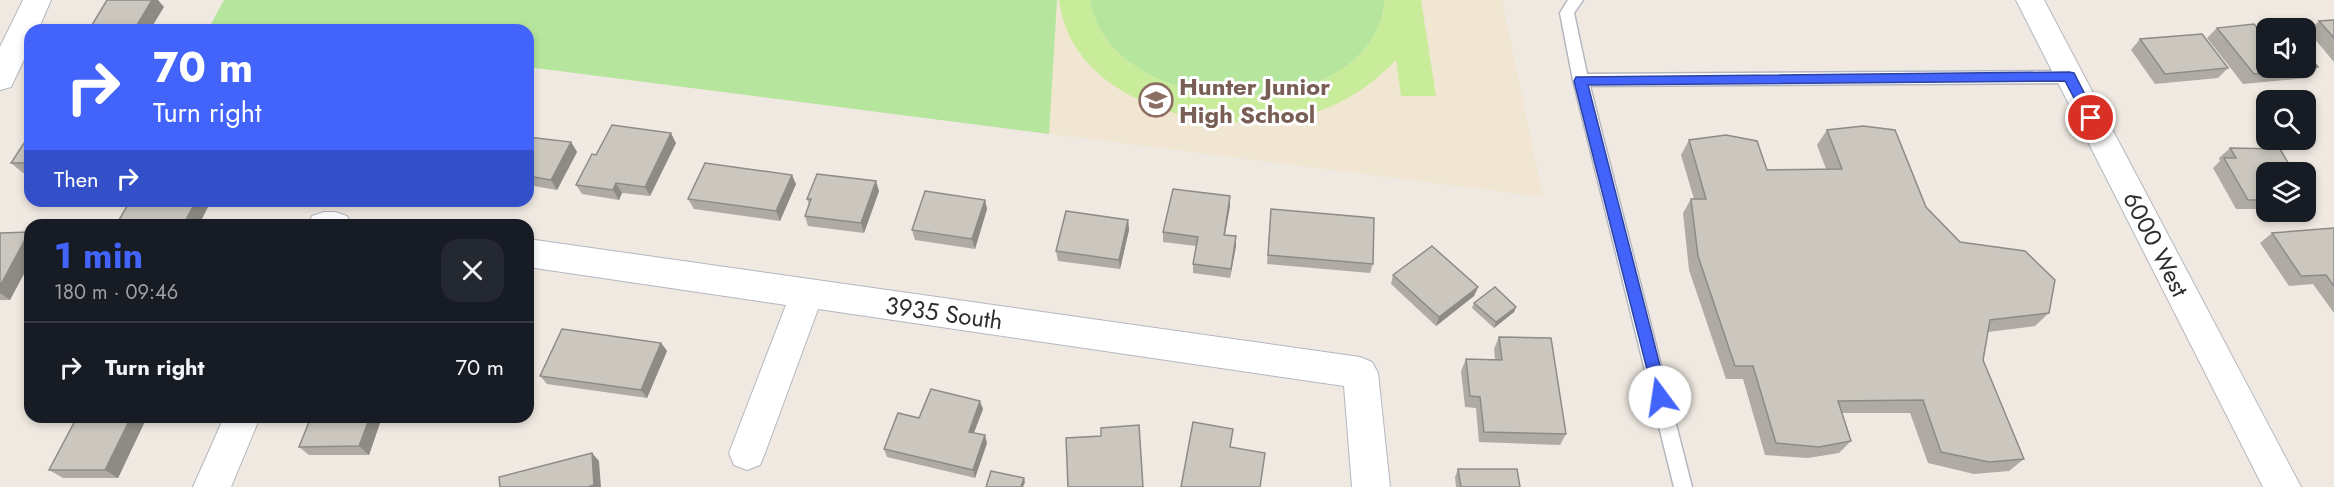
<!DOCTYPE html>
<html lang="en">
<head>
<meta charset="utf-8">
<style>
	:root { --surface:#171b24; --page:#242831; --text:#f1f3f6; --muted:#9ea1a6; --line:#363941; --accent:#4264fb }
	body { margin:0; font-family:Jost,sans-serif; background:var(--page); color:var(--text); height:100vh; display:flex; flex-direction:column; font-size:22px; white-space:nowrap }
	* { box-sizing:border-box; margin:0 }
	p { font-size:20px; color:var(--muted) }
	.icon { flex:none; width:33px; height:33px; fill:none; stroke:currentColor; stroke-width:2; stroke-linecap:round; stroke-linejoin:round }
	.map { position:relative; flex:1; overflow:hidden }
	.side { position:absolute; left:24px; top:219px; width:510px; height:204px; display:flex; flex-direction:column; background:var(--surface); border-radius:18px; box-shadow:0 3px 9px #0003 }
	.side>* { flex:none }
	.hud { position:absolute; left:24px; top:24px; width:510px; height:183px; border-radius:18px; box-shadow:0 3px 9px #0003; background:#4264fb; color:#fff; overflow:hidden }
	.fabs { position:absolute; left:2256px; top:18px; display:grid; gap:12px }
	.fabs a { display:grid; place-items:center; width:60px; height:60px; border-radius:12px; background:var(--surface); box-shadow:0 3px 9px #0003; font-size:30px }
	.pin { position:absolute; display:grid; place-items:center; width:51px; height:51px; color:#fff; margin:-26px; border:3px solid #fff; border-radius:50%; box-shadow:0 2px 6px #0007 }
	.me { position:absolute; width:66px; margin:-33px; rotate:346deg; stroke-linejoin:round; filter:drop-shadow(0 0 4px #0008) }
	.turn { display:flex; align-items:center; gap:21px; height:126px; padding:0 30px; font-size:27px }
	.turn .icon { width:78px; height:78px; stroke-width:2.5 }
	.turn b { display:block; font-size:42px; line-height:51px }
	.then { display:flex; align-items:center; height:57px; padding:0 30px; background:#0003; gap:12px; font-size:22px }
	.round { display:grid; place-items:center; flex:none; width:63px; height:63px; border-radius:18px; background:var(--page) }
	.head { display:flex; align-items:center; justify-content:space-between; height:102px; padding:0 30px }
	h1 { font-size:36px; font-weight:700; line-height:45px; color:var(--accent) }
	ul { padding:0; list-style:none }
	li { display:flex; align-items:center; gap:18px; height:90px; padding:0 30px; border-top:2px solid var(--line) }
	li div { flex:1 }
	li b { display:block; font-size:22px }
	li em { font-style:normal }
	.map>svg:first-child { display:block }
</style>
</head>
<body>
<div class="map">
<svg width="2334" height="487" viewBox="0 0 2334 487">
	<rect width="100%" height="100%" fill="#efe9e1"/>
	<path fill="#f0e6d1" d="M224,0H1502L1543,197L528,67V30H243L210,26Z"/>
	<path fill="#b6e59e" d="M224,0H1057L1049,134L528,67V30H243L210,26Z
		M1090,0H1385C1373,130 1110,125 1090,0Z"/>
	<path fill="#c9ec9a" d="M1059,0H1090C1110,125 1373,130 1385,0H1421L1436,96H1401L1396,60C1370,87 1341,106 1303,116C1217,138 1072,106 1059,0Z"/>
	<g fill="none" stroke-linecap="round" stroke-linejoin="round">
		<defs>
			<path id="service" d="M1568,0H1583L1574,13L1587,74L2069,71L2074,73L2077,77L2074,81L2069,83L1590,86L1692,487H1674L1573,80L1560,13Z"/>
			<path id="minor" d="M23,0H51L38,30H30V47L11,87L0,90V47Z
				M324,212H335L347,216L351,225H308L312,216Z
				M528,239L1360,357L1372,362L1378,373L1390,487H1352L1344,386L818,309L765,453L760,465L747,470L734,465L729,453L786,305L528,267Z
				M224,417H260L231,487H193Z"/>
			<path id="tertiary" d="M2016,0H2044L2301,487H2263Z"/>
		</defs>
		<use href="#service" stroke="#b4b7c1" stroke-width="3"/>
		<use href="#minor" stroke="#b4b7c1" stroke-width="2"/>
		<use href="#tertiary" stroke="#b4b7c1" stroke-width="2"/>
		<use href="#service" fill="#fff" fill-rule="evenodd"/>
		<use href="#minor" fill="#fff" fill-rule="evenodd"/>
		<use href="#tertiary" fill="#fff" fill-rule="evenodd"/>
	</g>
	<path fill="#afaba4" d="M2334,20V62L2308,31L2319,21Z
		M2217,28L2262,34L2318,67L2307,78L2243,84L2207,38Z
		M2140,39L2228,68L2218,78L2155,84L2131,50Z
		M1827,130L1926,207L1960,242L2049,313L2035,326L1988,332L1983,360L2024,459L2009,471L1974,474L1928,463L1910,413H1842L1851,441L1839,453L1808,458L1765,455L1743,379H1726L1689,270L1683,213L1691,199H1694L1681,155L1689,140L1767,170L1826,169L1817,145Z
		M30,134V173H23L11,163Z
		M528,137L571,142L577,152L557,190L528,185Z
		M676,143L650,196L622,193L619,200L582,194L576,185L596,155Z
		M2230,148L2293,171L2291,172H2266V209H2236L2213,168L2220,161L2219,158Z
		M796,184L780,221L694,209L688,199Z
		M879,191L864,233L808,226L805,216L809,204L807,199Z
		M985,200L987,209L975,249L915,240L912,230Z
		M1230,206L1225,235L1236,246L1230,278L1193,273V264L1196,246L1163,242V232Z
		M1270,219L1373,264L1370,273L1267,264Z
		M1128,220L1129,230L1120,269L1058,261L1056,251Z
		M2334,228V313L2313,284L2289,286L2260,243L2272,233Z
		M0,233L10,300H0Z
		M1393,275L1478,287L1474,296L1436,326L1391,284Z
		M1474,303L1516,307L1514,312L1494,328L1472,308Z
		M1499,337L1566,434L1560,445L1479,442L1476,408L1465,407L1461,371L1466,359L1495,360L1494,349Z
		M661,343L667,351L647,398L547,384L540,376Z
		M983,409L974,433L987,443L975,478L887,457L884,449L919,418Z
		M77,417H147L118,478H63L49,470Z
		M382,417L369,455H309L299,447Z
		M1458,469L1520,487H1456L1455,477Z"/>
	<path fill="#8e8b86" d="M152,0H158L164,7L150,30H134Z
		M671,133L676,143L650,196L645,187Z
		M571,142L577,152L557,190L551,180Z
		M792,175L796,184L780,221L776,211Z
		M876,181L879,191L864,233L861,223Z
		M616,183L622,193L619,200L613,190Z
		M1230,196V206L1223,245L1224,235Z
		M985,200L987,209L975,249L972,239Z
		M196,201H206L209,205L199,225H183Z
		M1128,220L1129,230L1120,269L1119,260Z
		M29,232L30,263L10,300L0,293V286Z
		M1236,236V246L1230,278L1231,269Z
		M1478,287L1474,296L1436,326L1439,317Z
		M1516,307L1514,312L1494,328L1496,322Z
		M661,343L667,351L647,398L641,390Z
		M980,401L983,409L971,440L969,432Z
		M131,417H147L118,478L105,470Z
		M370,417H382L369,455L359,446Z
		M985,435L987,443L975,478L973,470Z
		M592,453L599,461L601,487H588Z
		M1024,478L1025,482L1023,487H1021Z"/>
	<path fill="#cbc7bf" stroke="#8e8b86" stroke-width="1.5" d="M107,0H152L134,30H89Z
		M2334,20V38L2319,21Z
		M2254,24L2262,34H2266V68H2306V52L2318,67L2254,74L2217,28Z
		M2202,34L2228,68L2165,74L2140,39Z
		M612,125L671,133L645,187L616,183L613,190L576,185L592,154L596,155Z
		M1863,126L1895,130L1926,207L1960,242L2025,251L2055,280L2049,313L1990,320L1983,360L2024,459L1989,462L1941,452L1923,400L1838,401L1851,441L1819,447L1776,443L1753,366H1735L1698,256L1691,199H1706L1689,140L1726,135L1757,141L1767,170L1842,169L1827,130Z
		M30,134V163H11Z
		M528,137L571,142L551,180L528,176Z
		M2230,148L2280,149L2293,171L2277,170L2278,172H2266V200H2248L2224,158H2236Z
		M705,163L792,175L776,211L688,199Z
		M817,174L876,181L861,223L805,216L811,199H807Z
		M1173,189L1230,196L1224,235L1236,236L1231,269L1193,264L1198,237L1163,232Z
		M925,191L985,200L972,239L912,230Z
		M130,201H196L183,225H116Z
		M1271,209L1374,218L1373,264L1268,255Z
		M1066,211L1128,220L1119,260L1056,251Z
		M2334,228V286L2326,275L2301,276L2272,233Z
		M29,232L0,286V233Z
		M1432,246L1478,287L1439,317L1393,275Z
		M1495,287L1516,307L1496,322L1474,303Z
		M562,329L661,343L641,390L540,376Z
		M1499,337L1551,338L1566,434L1484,432L1480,397L1470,396L1466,359L1502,360Z
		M931,389L980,401L969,432L985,435L973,470L884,449L898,413L919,418Z
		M77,417H131L105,470H49Z
		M311,417H370L359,446L299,447Z
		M1193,422L1233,429L1230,447L1265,453L1260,487H1181Z
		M1139,425L1143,487H1068L1066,438L1101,436V428Z
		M592,453L594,485L588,487H500L499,477Z
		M1458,469H1517L1520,487H1461Z
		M991,471L1024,478L1021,487H986Z"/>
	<path fill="#4264fb" stroke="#2b41a3" stroke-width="1.5" d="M2069,72L2074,73L2097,118L2095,121H2086L2065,81L1588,85L1668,397L1666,401L1660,403L1655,401L1574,81L1576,77Z"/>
	<defs>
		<symbol id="school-ring" viewBox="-11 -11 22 22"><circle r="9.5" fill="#fff" stroke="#8d6e63" stroke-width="1.5"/><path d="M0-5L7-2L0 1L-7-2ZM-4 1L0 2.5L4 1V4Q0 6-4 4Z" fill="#8d6e63"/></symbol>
	</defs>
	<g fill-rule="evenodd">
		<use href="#school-ring" x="1137" y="81" width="38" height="38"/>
	</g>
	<g text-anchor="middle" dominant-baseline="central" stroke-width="6" stroke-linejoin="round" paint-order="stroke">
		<g font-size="24" font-weight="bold" fill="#785e54" stroke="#fff" text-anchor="start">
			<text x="1179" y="86">Hunter Junior<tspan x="1179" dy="28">High School</tspan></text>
		</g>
		<g font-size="24" fill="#2e2e2e" stroke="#fff">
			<text transform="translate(2156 244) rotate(63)">6000 West</text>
			<text transform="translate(944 313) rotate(8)">3935 South</text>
		</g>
	</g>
</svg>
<div class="fabs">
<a><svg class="icon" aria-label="sound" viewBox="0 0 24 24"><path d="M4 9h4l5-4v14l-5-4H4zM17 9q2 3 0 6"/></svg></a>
<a><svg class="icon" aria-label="search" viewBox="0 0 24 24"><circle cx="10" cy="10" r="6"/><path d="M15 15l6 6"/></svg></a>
<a><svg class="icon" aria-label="layers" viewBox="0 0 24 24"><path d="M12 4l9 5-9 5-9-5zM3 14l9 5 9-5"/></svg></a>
</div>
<div class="pin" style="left:2091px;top:118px;background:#d93025"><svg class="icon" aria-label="arrive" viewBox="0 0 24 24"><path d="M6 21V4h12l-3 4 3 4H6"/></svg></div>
<svg class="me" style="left:1660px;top:397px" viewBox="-20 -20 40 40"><circle r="19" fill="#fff"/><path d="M0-13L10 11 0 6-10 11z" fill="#4264fb"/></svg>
<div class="hud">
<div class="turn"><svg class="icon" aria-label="right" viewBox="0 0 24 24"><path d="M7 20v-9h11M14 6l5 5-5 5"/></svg><div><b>70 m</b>Turn right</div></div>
<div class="then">Then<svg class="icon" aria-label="right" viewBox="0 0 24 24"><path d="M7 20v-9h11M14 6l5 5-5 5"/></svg></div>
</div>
<section class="side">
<div class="head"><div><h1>1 min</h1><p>180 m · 09:46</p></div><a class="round"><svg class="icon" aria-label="close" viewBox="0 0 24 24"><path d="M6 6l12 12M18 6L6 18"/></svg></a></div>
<ul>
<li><svg class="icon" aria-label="right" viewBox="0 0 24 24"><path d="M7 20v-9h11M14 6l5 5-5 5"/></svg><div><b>Turn right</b></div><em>70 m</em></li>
</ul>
</section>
</div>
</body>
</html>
